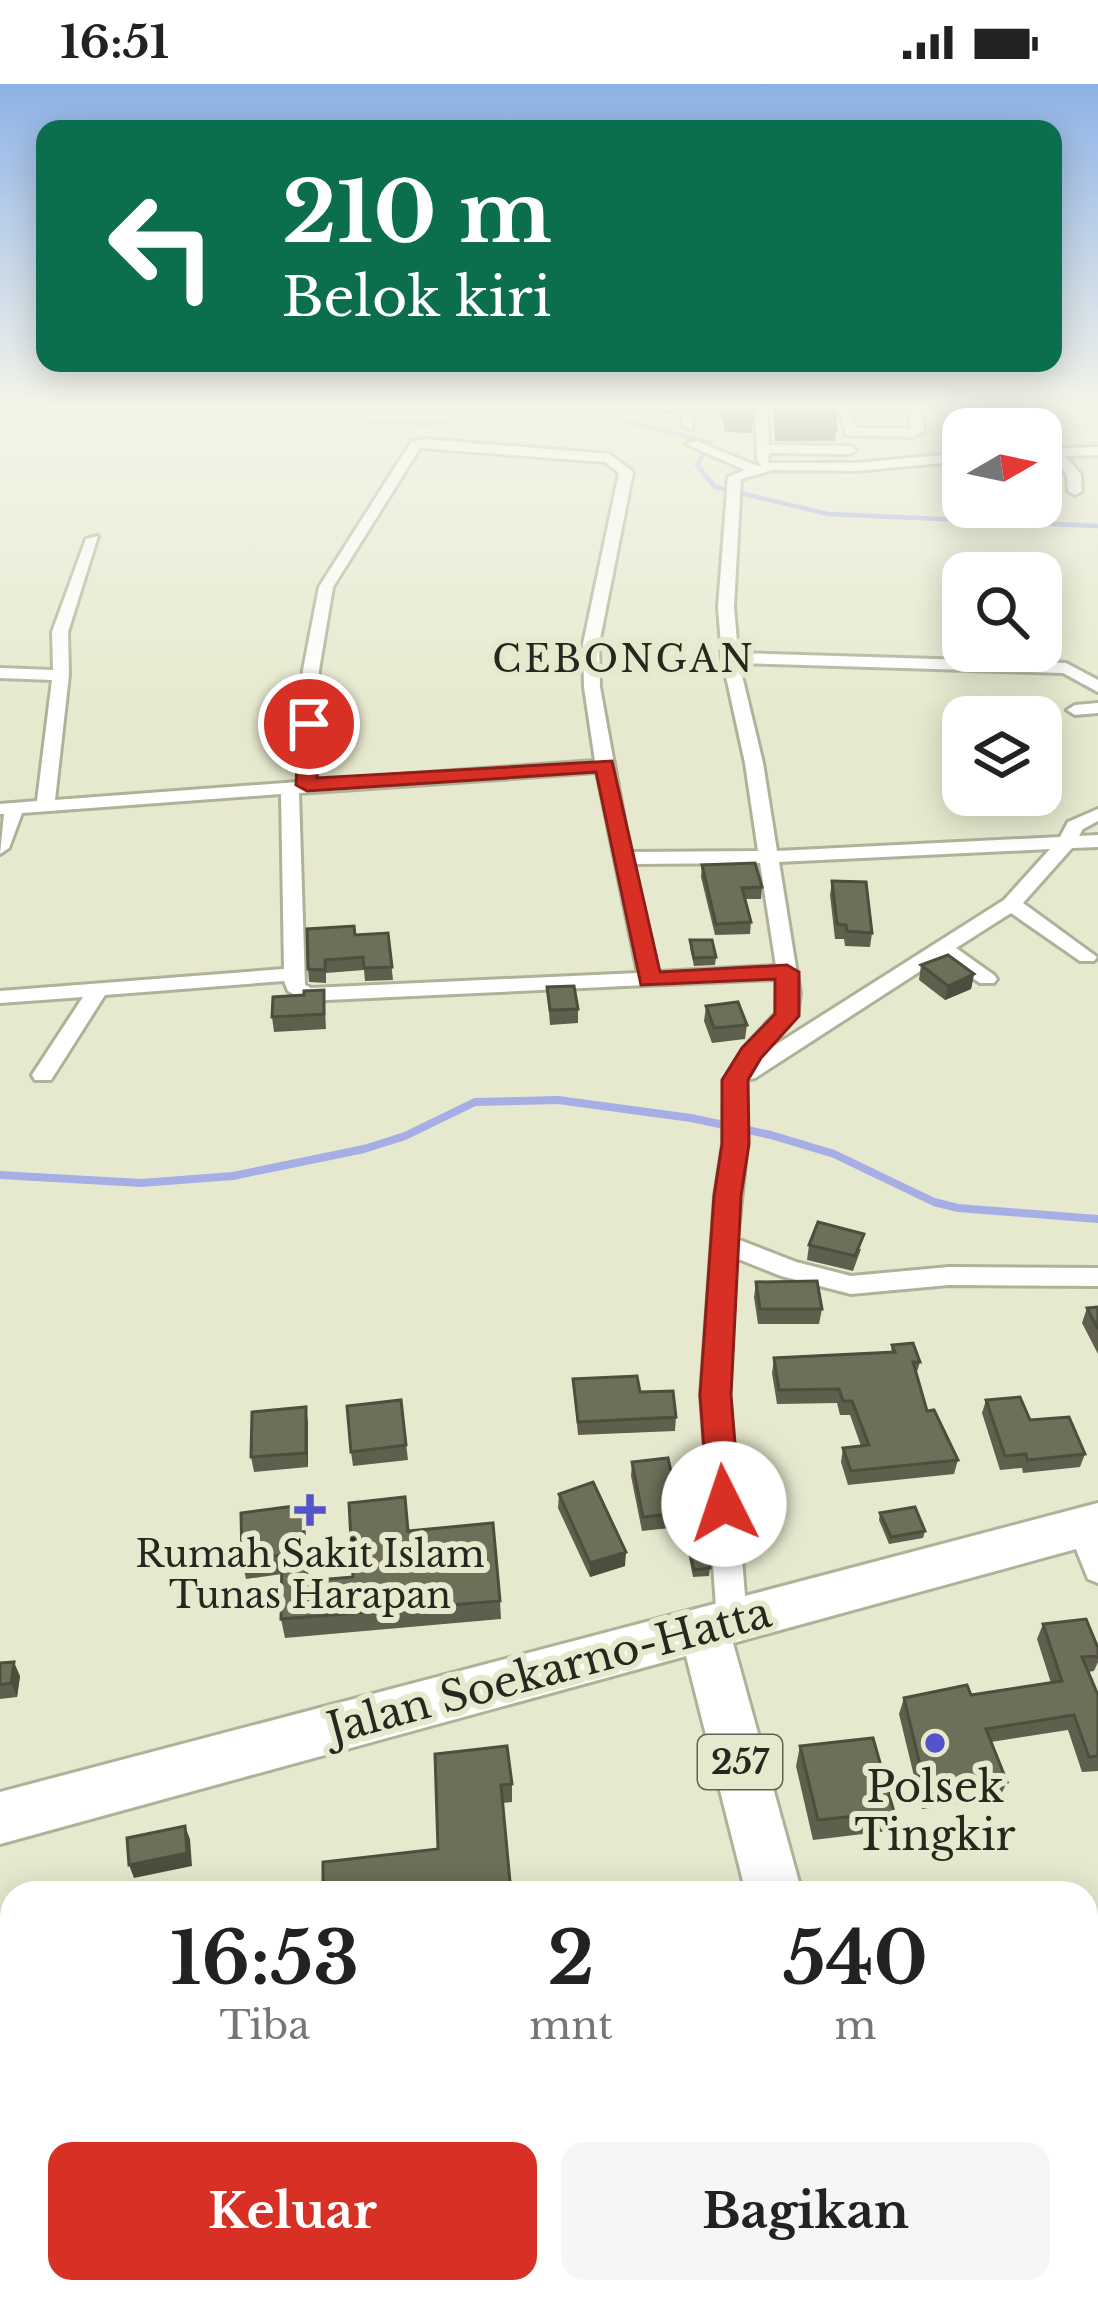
<!DOCTYPE html>
<html lang="id">
<head>
<meta charset="utf-8">
<style>
	:root { --surface:#fff; --page:#f6f6f6; --text:#222; --muted:#767676; --accent:#d93025 }
	body { margin:0; font-family:"Libre Baskerville",serif; background:var(--page); color:var(--text); height:100vh; display:flex; flex-direction:column; font-size:45px; white-space:nowrap }
	* { box-sizing:border-box; margin:0 }
	p { font-size:39px; color:var(--muted) }
	.icon { flex:none; width:66px; height:66px; fill:none; stroke:currentColor; stroke-width:2; stroke-linecap:round; stroke-linejoin:round }
	.map { position:relative; flex:1; overflow:hidden }
	.drawer { position:absolute; left:0px; top:1797px; width:1098px; height:423px; display:flex; flex-direction:column; background:var(--surface); border-radius:36px 36px 0 0; box-shadow:0 6px 30px #0003 }
	.drawer>* { flex:none }
	.hud { position:absolute; left:36px; top:36px; width:1026px; height:252px; border-radius:24px; box-shadow:0 6px 30px #0003; background:#0b6e4f; color:#fff; overflow:hidden }
	.needle { width:78px; rotate:81deg }
	.buttons { position:absolute; left:942px; top:324px; display:grid; gap:24px }
	.buttons a { display:grid; place-items:center; width:120px; height:120px; border-radius:24px; background:var(--surface); box-shadow:0 6px 30px #0003; font-size:60px }
	.pin { position:absolute; display:grid; place-items:center; width:102px; height:102px; color:#fff; margin:-51px; border:6px solid #fff; border-radius:50%; box-shadow:0 3px 12px #0007 }
	.me { position:absolute; width:132px; margin:-66px; rotate:356deg; stroke-linejoin:round; filter:drop-shadow(0 0 9px #0008) }
	.turn { display:flex; align-items:center; gap:42px; height:252px; padding:0 48px; font-size:54px }
	.turn .icon { width:156px; height:156px; stroke-width:2.5 }
	.turn b { display:block; font-size:84px; line-height:102px }
	.eta { display:flex; justify-content:space-evenly; align-items:center; height:204px; text-align:center }
	.eta b { font-size:72px; font-weight:700; line-height:84px }
	.action { display:flex; gap:24px; margin-top:auto; padding:24px 48px }
	.action a { flex:1; height:138px; border-radius:24px; background:var(--accent); color:#fff; font-size:48px; font-weight:700; line-height:138px; text-align:center }
	.action a+a { background:var(--page); color:var(--text) }
	.status { display:flex; justify-content:space-between; align-items:center; height:84px; padding:0 60px; background:var(--surface); direction:ltr }
	.status svg { height:33px; fill:currentColor }
	.map>svg:first-child { display:block }
</style>
</head>
<body>
<div class="status"><b>16:51</b><svg viewBox="0 0 49 12"><path d="M0 12V9h3v3zM5 12V6h3v6zM10 12V3h3v9zM15 12V0h3v12zM26 1h20v11H26zM47 4h2v5h-2z"/></svg></div>
<div class="map">
<svg width="1098" height="2218" viewBox="0 0 1098 2218">
	<rect width="100%" height="100%" fill="#e7e9cf"/>
	<g fill="none" stroke-linecap="round" stroke-linejoin="round">
		<path stroke="#a7aee6" stroke-width="4.5" d="M264,319L315,334L426,340L522,328L587,327L711,359L697,381L715,403L828,430L1098,442"/>
		<path stroke="#a7aee6" stroke-width="8" d="M0,1091L141,1099L233,1092L364,1065L405,1052L475,1018L558,1016L691,1034L771,1051L834,1070L934,1118L958,1124L1098,1135"/>
		<defs>
			<path id="street" d="M622,319H634L627,327Z
				M682,319H694L692,345L682,342Z
				M755,319H767L769,361L850,362L856,366L850,370L769,369L768,379H857L963,369V377L857,387L773,386L741,395L734,523L738,569L1066,579L1098,596V608L1063,589L739,579L763,679L777,767L1060,753L1068,738L1098,725V737L1083,745L1079,752L1098,751V763L1072,764L1023,819L1097,873L1094,877H1080L1011,829L956,864L994,891L997,895L994,899H980L942,873L755,994L746,996L747,1060L737,1155L796,1178L851,1192L949,1183L1098,1184V1202L949,1201L851,1210L781,1192L736,1174L729,1311L747,1537L743,1546L732,1550L721,1546L717,1537L701,1311L715,1112L723,1060L724,996L743,965L776,929L777,895L306,917L288,907L284,897L105,911L51,996H35L32,991L83,913L0,919V907L284,885L281,710L22,729L9,764L0,770L4,730H0V720L37,717L52,596L0,594V584L53,586L52,548L86,455L98,452L68,548L69,591L55,716L298,698L303,586L319,503L411,358L424,355L609,370L633,388L599,560L600,603L630,768L758,767L745,679L722,574L718,523L728,393L745,386L686,360L696,357L757,382L762,381L757,377ZM420,364L605,378L619,389L583,560L584,603L595,677L316,697L319,586L333,503ZM597,688L638,889L311,904L305,901L299,709ZM1050,765L1004,816L766,967L797,931L800,909L779,778ZM760,779L776,882L658,888L633,780Z
				M837,319H849L855,344L911,345L908,319H920L924,347L912,353L846,351Z
				M1098,363V371L1065,372L1081,391L1082,407L1075,411L1068,407L1067,391L1052,372L1041,373V365Z
				M1098,619V629L1075,631L1067,626L1075,621Z
				M1082,1431L1092,1434L1098,1447V1499L1088,1495L1067,1443L1072,1434Z"/>
			<path id="primary" d="M1098,1419V1459L733,1559L802,1809H746L686,1572L0,1760V1708Z
				M845,2208H911L914,2218H848Z"/>
		</defs>
		<use href="#street" stroke="#b0b199" stroke-width="6"/>
		<use href="#primary" stroke="#b0b199" stroke-width="6"/>
		<use href="#street" fill="#fff" fill-rule="evenodd"/>
		<use href="#primary" fill="#fff" fill-rule="evenodd"/>
	</g>
	<path fill="#5f5f4d" d="M656,319H679L677,330L655,329Z
		M719,319H753L752,349L725,348Z
		M772,319H834L836,346L835,357H775Z
		M702,781L762,803L761,815H745L751,838L750,850L715,851L701,793Z
		M832,797L872,849L870,863L845,862L844,855H835L830,811Z
		M388,849L393,896L365,897L364,886L326,889V899L309,898L308,885L355,851Z
		M690,856L716,873L715,881L694,882L690,864Z
		M921,881L974,890L971,905L945,916L919,896Z
		M547,903L578,925V939L550,941Z
		M324,906L326,945L274,948L272,933Z
		M706,922L747,941L745,955L712,959L704,937Z
		M809,1161L861,1165L853,1187L807,1176Z
		M756,1198L822,1225L819,1240H758L754,1213Z
		M1098,1223V1270L1082,1239L1087,1224Z
		M892,1261L920,1278L916,1291L927,1327L958,1376L954,1390L848,1401L841,1378L843,1364L861,1362L850,1331H840L837,1319L777,1320L772,1289L774,1274L891,1268Z
		M573,1295L640,1308L676,1333L675,1347L578,1351Z
		M401,1316L408,1376L353,1382L351,1368Z
		M986,1316L1030,1336L1085,1370L1080,1383L1023,1389L1022,1384L1000,1386L982,1329Z
		M308,1338V1383L254,1388L251,1373Z
		M632,1378L680,1429L679,1443L642,1447L631,1392Z
		M559,1410L625,1482L590,1493L558,1424Z
		M880,1429L925,1447L923,1454L889,1460L879,1436Z
		M305,1441L308,1497L353,1493L408,1447L500,1517L501,1535L285,1554L281,1535L282,1490L246,1495L242,1476Z
		M686,1447L710,1484L709,1492L693,1493L685,1454Z
		M1043,1540L1098,1564V1578L1094,1587L1088,1588L1098,1611V1687L1082,1688L1068,1646L991,1658L1007,1698L1000,1713L922,1725L899,1630L904,1614L971,1611L1051,1599L1037,1555Z
		M0,1579L20,1592L17,1613L0,1615Z
		M800,1662L894,1728L888,1747L813,1756L796,1682Z
		M435,1670L512,1700V1718L502,1719L438,1765Z
		M12,1887V1941L0,1943V1889Z
		M776,2208H818L820,2213L834,2218H779Z"/>
	<path fill="#4d4e3e" d="M974,890L971,905L945,916L948,902Z
		M306,1323L308,1338V1383L306,1369Z
		M302,1421L305,1441L310,1516L306,1497Z
		M626,1468L625,1482L590,1493V1479Z
		M14,1578L20,1592L17,1613L11,1599Z
		M185,1742L190,1755L192,1782L134,1794L129,1781Z"/>
	<path fill="#6e6f59" stroke="#4d4e3e" stroke-width="3" d="M721,319H753L752,338L725,337Z
		M774,319H834L836,346L776,345Z
		M755,779L762,803L742,804L751,838L716,840L702,781Z
		M832,797L866,798L872,849L847,847L846,841L837,840Z
		M354,842L355,851L388,849L392,883L364,884L363,873L325,876V886L308,885L307,845Z
		M690,856H712L716,873L694,874Z
		M948,871L974,890L948,902L921,881Z
		M574,902L578,925L550,926L547,903Z
		M324,906V930L272,933L273,913L304,911V907Z
		M738,918L747,941L714,944L706,922Z
		M818,1138L864,1150L855,1172L809,1161Z
		M817,1197L822,1225H760L756,1198Z
		M1098,1223V1245L1087,1224Z
		M913,1259L920,1278H913L927,1327L934,1326L958,1376L851,1387L843,1364L869,1361L852,1317H843L839,1305L779,1306L774,1274L895,1268L892,1261Z
		M637,1292L640,1308L673,1307L676,1333L578,1338L573,1295Z
		M1020,1313L1030,1336L1069,1333L1085,1370L1027,1376L1026,1370L1005,1372L986,1316Z
		M401,1316L406,1361L351,1368L347,1322Z
		M306,1323V1369L251,1373L252,1328Z
		M668,1374L680,1429L643,1433L632,1378Z
		M593,1398L626,1468L590,1479L559,1410Z
		M405,1413L408,1447L493,1439L500,1517L281,1535L282,1471L242,1476L241,1429L302,1421L306,1497L353,1493L349,1419Z
		M915,1423L925,1447L891,1453L880,1429Z
		M707,1445L710,1484L694,1486L686,1447Z
		M1086,1535L1098,1564V1572L1082,1573L1098,1611V1672L1089,1673L1074,1631L986,1645L1007,1698L927,1710L904,1614L967,1601L971,1611L1062,1597L1043,1540Z
		M14,1578L11,1599L0,1601V1579Z
		M873,1654L894,1728L818,1736L800,1662Z
		M507,1662L512,1700L501,1701L511,1809H323V1778L438,1765L435,1670Z
		M185,1742L187,1769L129,1781L127,1754Z
		M12,1887V1928L0,1930V1889Z
		M600,2208H647L642,2218H594Z
		M782,2208H818L820,2213L832,2210L834,2218H784Z"/>
	<linearGradient id="sky" x2="0" y2="1"><stop stop-color="#8eb2e7"/><stop offset="0.51" stop-color="#f4f5e9"/><stop offset="1" stop-color="#f4f5e9" stop-opacity="0"/></linearGradient>
	<rect width="1098" height="630" fill="url(#sky)"/>
	<path fill="#d93025" stroke="#8d1f18" stroke-width="3" d="M309,634L319,640L317,694L612,677L660,888L787,881L799,888V932L761,974L748,996L749,1060L741,1112L731,1311L740,1420L735,1430L724,1434L712,1430L708,1420L700,1311L714,1112L722,1060V996L742,964L775,930V895L641,901L596,688L307,707L296,701L299,640Z"/>
	<g fill="#5553ca" stroke="#e7e9cf" stroke-width="4.5">
		<path d="M304 1408h12v12h12v12h-12v12h-12v-12h-12v-12h12z"/>
		<circle cx="935" cy="1659" r="12"/>
	</g>
	<g text-anchor="middle" dominant-baseline="central" stroke-width="12" stroke-linejoin="round" paint-order="stroke">
		<rect fill="#e7e9cf" stroke="#606153" stroke-width="3" x="698" y="1651" width="84" height="54" rx="9"/>
		<g font-size="33" font-weight="bold" fill="#26271e">
			<text x="740" y="1678">257</text>
		</g>
		<g font-size="36" letter-spacing="3" fill="#26271e" stroke="#e7e9cf">
			<text x="624" y="575">CEBONGAN</text>
		</g>
		<g font-size="36" fill="#26271e" stroke="#e7e9cf">
			<text x="310" y="1470">Rumah Sakit Islam<tspan x="310" dy="41">Tunas Harapan</tspan></text>
		</g>
		<g font-size="42" fill="#26271e" stroke="#e7e9cf">
			<text transform="translate(549 1586) rotate(-15)">Jalan Soekarno-Hatta</text>
		</g>
		<g font-size="42" fill="#26271e" stroke="#e7e9cf">
			<text x="935" y="1703">Polsek<tspan x="935" dy="48">Tingkir</tspan></text>
		</g>
	</g>
</svg>
<div class="buttons">
<a><svg class="needle" viewBox="-14 -14 28 28"><path d="M0-13l5 13h-10z" fill="#e53935"/><path d="M0 13l5-13h-10z" fill="#767676"/></svg></a>
<a><svg class="icon" aria-label="search" viewBox="0 0 24 24"><circle cx="10" cy="10" r="6"/><path d="M15 15l6 6"/></svg></a>
<a><svg class="icon" aria-label="layers" viewBox="0 0 24 24"><path d="M12 4l9 5-9 5-9-5zM3 14l9 5 9-5"/></svg></a>
</div>
<div class="pin" style="left:309px;top:640px;background:#d93025"><svg class="icon" aria-label="arrive" viewBox="0 0 24 24"><path d="M6 21V4h12l-3 4 3 4H6"/></svg></div>
<svg class="me" style="left:724px;top:1420px" viewBox="-20 -20 40 40"><circle r="19" fill="#fff"/><path d="M0-13L10 11 0 6-10 11z" fill="#d93025"/></svg>
<div class="hud">
<div class="turn"><svg class="icon" aria-label="left" viewBox="0 0 24 24"><path d="M17 20v-9H6M10 6l-5 5 5 5"/></svg><div><b>210 m</b>Belok kiri</div></div>
</div>
<section class="drawer">
<div class="eta">
<div><b>16:53</b><p>Tiba</p></div>
<div><b>2</b><p>mnt</p></div>
<div><b>540</b><p>m</p></div>
</div>
<div class="action"><a>Keluar</a><a>Bagikan</a></div>
</section>
</div>
</body>
</html>
